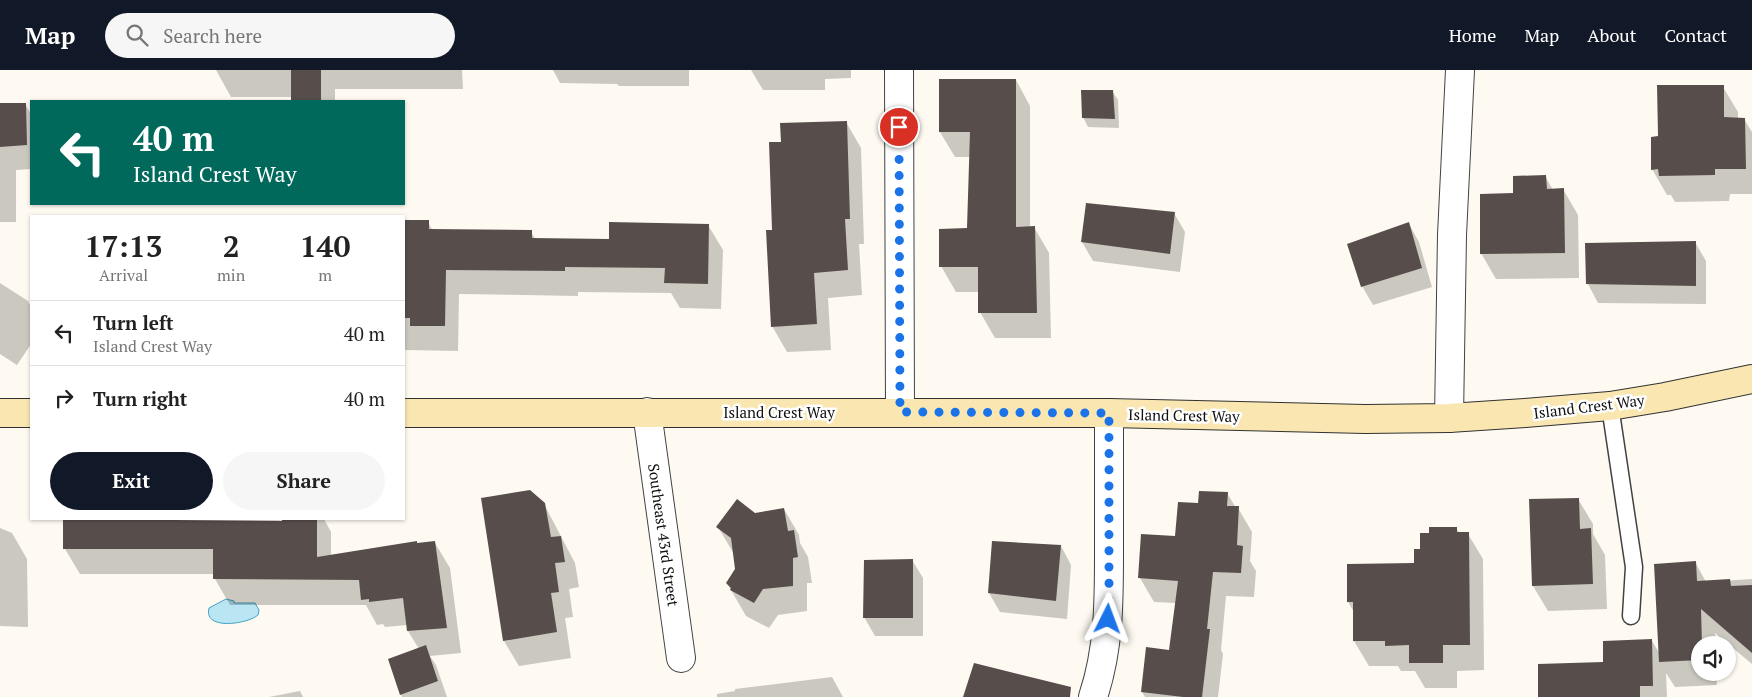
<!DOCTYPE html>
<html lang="en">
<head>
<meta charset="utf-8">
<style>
	:root { --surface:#fff; --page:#f6f6f6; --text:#222; --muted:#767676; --line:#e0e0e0; --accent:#111827 }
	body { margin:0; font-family:"PT Serif",serif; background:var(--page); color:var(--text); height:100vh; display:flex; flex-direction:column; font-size:19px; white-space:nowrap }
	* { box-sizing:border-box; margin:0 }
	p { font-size:16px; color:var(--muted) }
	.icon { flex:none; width:28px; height:28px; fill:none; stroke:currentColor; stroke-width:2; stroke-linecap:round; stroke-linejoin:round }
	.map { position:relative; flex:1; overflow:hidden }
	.sheet { position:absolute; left:30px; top:145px; width:375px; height:305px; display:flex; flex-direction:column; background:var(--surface); border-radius:0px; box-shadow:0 1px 4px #0004 }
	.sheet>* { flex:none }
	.banner { position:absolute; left:30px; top:30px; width:375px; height:105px; border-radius:0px; box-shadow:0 1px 4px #0004; background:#00695c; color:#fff; overflow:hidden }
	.fabs { position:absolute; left:1691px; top:566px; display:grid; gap:10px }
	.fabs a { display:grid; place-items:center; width:45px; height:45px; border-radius:50%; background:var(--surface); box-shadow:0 1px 4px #0004; font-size:25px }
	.pin { position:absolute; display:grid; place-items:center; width:42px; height:42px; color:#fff; margin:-21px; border:2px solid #fff; border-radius:50%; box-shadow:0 1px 5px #0007 }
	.me { position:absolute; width:55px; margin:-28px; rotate:3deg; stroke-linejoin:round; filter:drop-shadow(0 0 4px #0008) }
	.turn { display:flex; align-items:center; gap:18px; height:105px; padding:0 20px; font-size:22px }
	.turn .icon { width:65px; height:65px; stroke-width:2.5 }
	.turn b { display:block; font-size:35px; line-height:42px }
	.eta { display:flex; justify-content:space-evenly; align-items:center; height:85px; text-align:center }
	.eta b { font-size:30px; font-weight:600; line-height:35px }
	.primary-button { display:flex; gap:10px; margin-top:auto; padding:10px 20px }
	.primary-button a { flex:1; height:58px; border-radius:30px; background:var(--accent); color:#fff; font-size:20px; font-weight:600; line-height:58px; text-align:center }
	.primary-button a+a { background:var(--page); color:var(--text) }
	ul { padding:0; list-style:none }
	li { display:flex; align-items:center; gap:15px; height:65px; padding:0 20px; border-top:1px solid var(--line) }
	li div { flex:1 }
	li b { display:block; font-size:19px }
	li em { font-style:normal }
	header { display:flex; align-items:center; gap:30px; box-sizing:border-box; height:70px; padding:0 25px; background:var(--accent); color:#fff }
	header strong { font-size:24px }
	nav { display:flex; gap:28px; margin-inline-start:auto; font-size:18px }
	.search { width:350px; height:45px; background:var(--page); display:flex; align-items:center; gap:12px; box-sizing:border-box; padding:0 18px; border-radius:28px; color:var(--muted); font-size:19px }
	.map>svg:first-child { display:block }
</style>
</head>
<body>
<header>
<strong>Map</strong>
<div class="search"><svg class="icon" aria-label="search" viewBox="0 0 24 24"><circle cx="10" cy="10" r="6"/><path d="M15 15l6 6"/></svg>Search here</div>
<nav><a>Home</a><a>Map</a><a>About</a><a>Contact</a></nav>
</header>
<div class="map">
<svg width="1752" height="627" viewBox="0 0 1752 627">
	<rect width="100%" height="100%" fill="#fefaf1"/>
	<path fill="#bae5f2" stroke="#46a4c4" d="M226,529L234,531V533H255L259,540L258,545C248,554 203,561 209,538Z"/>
	<path fill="#0003" d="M216,0H462L463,19H335V31H293V27H231Z
		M553,0H689V16H619L617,14L560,13Z
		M751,0H851V8L825,9V20H763Z
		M1016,10L1030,36V157H1034L1049,183L1051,268H995L980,242V222H956L941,196L968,159L970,87H955L940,62Z
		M1723,17L1738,42V49H1744L1752,62V124H1730L1729,131L1675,132L1671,125H1667L1652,99L1659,67Z
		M1112,21L1118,30L1119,58L1088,57L1083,47Z
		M0,34H25L31,44V99L16,100V152H0Z
		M846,52L861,78L864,174H859L862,225L828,228L831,280L787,282L772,256L773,161L782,73Z
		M1545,106L1553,120L1563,119L1578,145L1579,208L1496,209L1481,183L1514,124Z
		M1174,143L1185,162L1180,202L1093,191L1082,172Z
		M404,152H428L433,161L531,162L536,170H610L708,155L723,180L721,239L680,238L671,223L578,222V226L459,224L458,281L404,280Z
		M1409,154L1419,172L1432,217L1373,235L1362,216Z
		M1695,172L1706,191V234L1598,233L1588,214L1586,174Z
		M0,213L28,231L31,237V274L17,295L0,284Z
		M1227,423L1236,438H1238L1252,462L1250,491L1256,501L1254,527L1226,526L1221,580L1223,584L1218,627H1145L1142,622L1170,581L1176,533L1154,532L1140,508L1176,467L1199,434Z
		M1578,429L1593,454V464L1605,485L1607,539L1548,541L1533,516Z
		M544,434L575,493L579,517L569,519L573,547L565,548L571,588L519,596L504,571Z
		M784,439L799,465L800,473L808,487L812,513H807V541L778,545L769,558L746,546L727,513L736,500L734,484L718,457L754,444Z
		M65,449H179L180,451L283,452V449H324L331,462V486L435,473L450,498L461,583L430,586L436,595L447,627H402L390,589L419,579L408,561L407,555L385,557L383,554L377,555L366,535H230L215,509V504H80L65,479Z
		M0,458L12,463L27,489L28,557L0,556Z
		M1456,458L1460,464H1468L1483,489L1484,600L1457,601V618H1425L1415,601H1401L1398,596H1369L1354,571V542L1348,532L1415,494L1430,464Z
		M993,473L1061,476L1071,495L1067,549L1000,542L989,523Z
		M912,490L923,508V566H875L864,547Z
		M1695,492L1706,512L1752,509V594L1715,563L1716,575H1700V602H1716L1717,615L1675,617L1666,603L1667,627H1539L1652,571L1660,584Z
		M832,607L843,627H717V624L735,621V619Z
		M300,621L303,627H269Z"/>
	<path fill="#574e4c" d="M291,0H321V31H291Z
		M939,9H1016V157L1035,156L1037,243H978V197H939V159L967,158L970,62H939Z
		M1657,15H1724V47L1745,48L1746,99H1715V105L1659,106L1658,99L1651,100V67L1658,66Z
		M1081,20H1113L1115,49L1082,48Z
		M0,33H26L27,75L0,77Z
		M847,51L850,149H845L848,200L814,203L817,254L771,257L766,160H772L769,72H781L780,53Z
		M1546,105L1547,119L1564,118L1565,183L1480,184V124L1513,123V106Z
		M1086,133L1175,142L1170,184L1081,172Z
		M404,150H429V159L532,160V168L609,169V152L709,154L708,214L664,213L665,198L565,197V201L446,200L445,256H410V248H404Z
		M1409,152L1422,198L1361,217L1347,174Z
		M1696,171V216L1586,214L1585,173Z
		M530,420L545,433L551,467L561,466L565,492L555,493L559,522L551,523L557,562L503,571L481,428Z
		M1199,421L1228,422L1227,436H1239L1237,475L1243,476L1241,503L1213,502L1207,559H1210L1202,627H1183L1141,622L1146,577L1169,580L1178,511L1138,508L1141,464L1175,466L1178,432L1198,433Z
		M1579,428L1580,459L1591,458L1593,514L1532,516L1529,429Z
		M737,429L755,443L784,438L788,461L794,460L798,487L793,488V516L763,519L754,533L730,520L731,518L726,513L735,499L731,468L716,457Z
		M63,449L282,451V449H317V487L417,471V473L435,471L447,558L407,561L403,528L369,532V529L361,530L359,510L213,509V479H63Z
		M1429,457H1457V462H1469L1470,575H1443V593H1409V575L1385,576V571H1353V532H1347V494L1414,493V479H1420V463H1429Z
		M992,471L1061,475L1056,531L988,523Z
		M913,489V548H863L864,490Z
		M1696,491L1697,511L1730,509L1731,516L1752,515V583L1701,539L1702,575H1700V590L1659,592L1654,494Z
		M1652,569L1653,616H1640V627H1538V594L1603,592V571Z
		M426,575L438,611L400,625L388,589Z
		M974,593L1071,617L1070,627H963Z"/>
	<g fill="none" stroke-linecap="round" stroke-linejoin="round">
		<defs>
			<path id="service" d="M1610,336L1634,497L1631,546"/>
			<path id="minor" d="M899,0L900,342
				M647,342L681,588
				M1449,348L1452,165L1460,0
				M1093,627C1110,576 1109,526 1109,473C1109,429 1109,386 1109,343"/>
			<path id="secondary" d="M0,343H31
				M404,343H1109L1365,349L1449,348L1525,343L1610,336L1665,327L1752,309"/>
		</defs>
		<use href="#service" stroke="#424242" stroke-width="19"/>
		<use href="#minor" stroke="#424242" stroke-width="30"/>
		<use href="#secondary" stroke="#313131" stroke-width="30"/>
		<use href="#service" stroke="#fff" stroke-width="16"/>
		<use href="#minor" stroke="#fff" stroke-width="28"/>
		<use href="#secondary" stroke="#f9e6b1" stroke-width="28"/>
	</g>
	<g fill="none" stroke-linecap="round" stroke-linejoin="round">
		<path stroke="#1a73e8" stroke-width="9" stroke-dasharray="0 16.2" d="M899,57L900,342L1109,343V517L1108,549"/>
	</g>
	<g text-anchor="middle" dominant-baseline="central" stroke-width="5" stroke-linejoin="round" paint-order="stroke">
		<g font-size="15" fill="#0f0f0f" stroke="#fff">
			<text transform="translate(1589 336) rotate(-7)">Island Crest Way</text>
			<text x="779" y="342">Island Crest Way</text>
			<text transform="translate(1184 345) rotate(1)">Island Crest Way</text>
			<text transform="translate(664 465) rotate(82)">Southeast 43rd Street</text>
		</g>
	</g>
</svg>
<div class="fabs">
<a><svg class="icon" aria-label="sound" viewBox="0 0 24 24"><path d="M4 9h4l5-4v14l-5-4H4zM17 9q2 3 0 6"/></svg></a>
</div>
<div class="pin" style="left:899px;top:57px;background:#d93025"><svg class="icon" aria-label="arrive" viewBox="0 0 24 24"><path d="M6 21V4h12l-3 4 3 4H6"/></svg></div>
<svg class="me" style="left:1108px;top:549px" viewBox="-20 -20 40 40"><path d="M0-17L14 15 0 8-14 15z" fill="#1a73e8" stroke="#fff" stroke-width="4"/></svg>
<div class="banner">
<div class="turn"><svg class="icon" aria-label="left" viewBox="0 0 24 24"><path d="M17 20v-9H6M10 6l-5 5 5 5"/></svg><div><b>40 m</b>Island Crest Way</div></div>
</div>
<section class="sheet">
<div class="eta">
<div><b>17:13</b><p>Arrival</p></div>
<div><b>2</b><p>min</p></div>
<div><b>140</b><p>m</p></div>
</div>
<ul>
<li><svg class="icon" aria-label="left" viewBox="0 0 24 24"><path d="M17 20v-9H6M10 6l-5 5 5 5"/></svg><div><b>Turn left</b><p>Island Crest Way</p></div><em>40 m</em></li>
<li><svg class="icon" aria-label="right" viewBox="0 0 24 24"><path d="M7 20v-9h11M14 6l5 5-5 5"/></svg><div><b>Turn right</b></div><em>40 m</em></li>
</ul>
<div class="primary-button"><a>Exit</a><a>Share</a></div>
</section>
</div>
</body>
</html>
